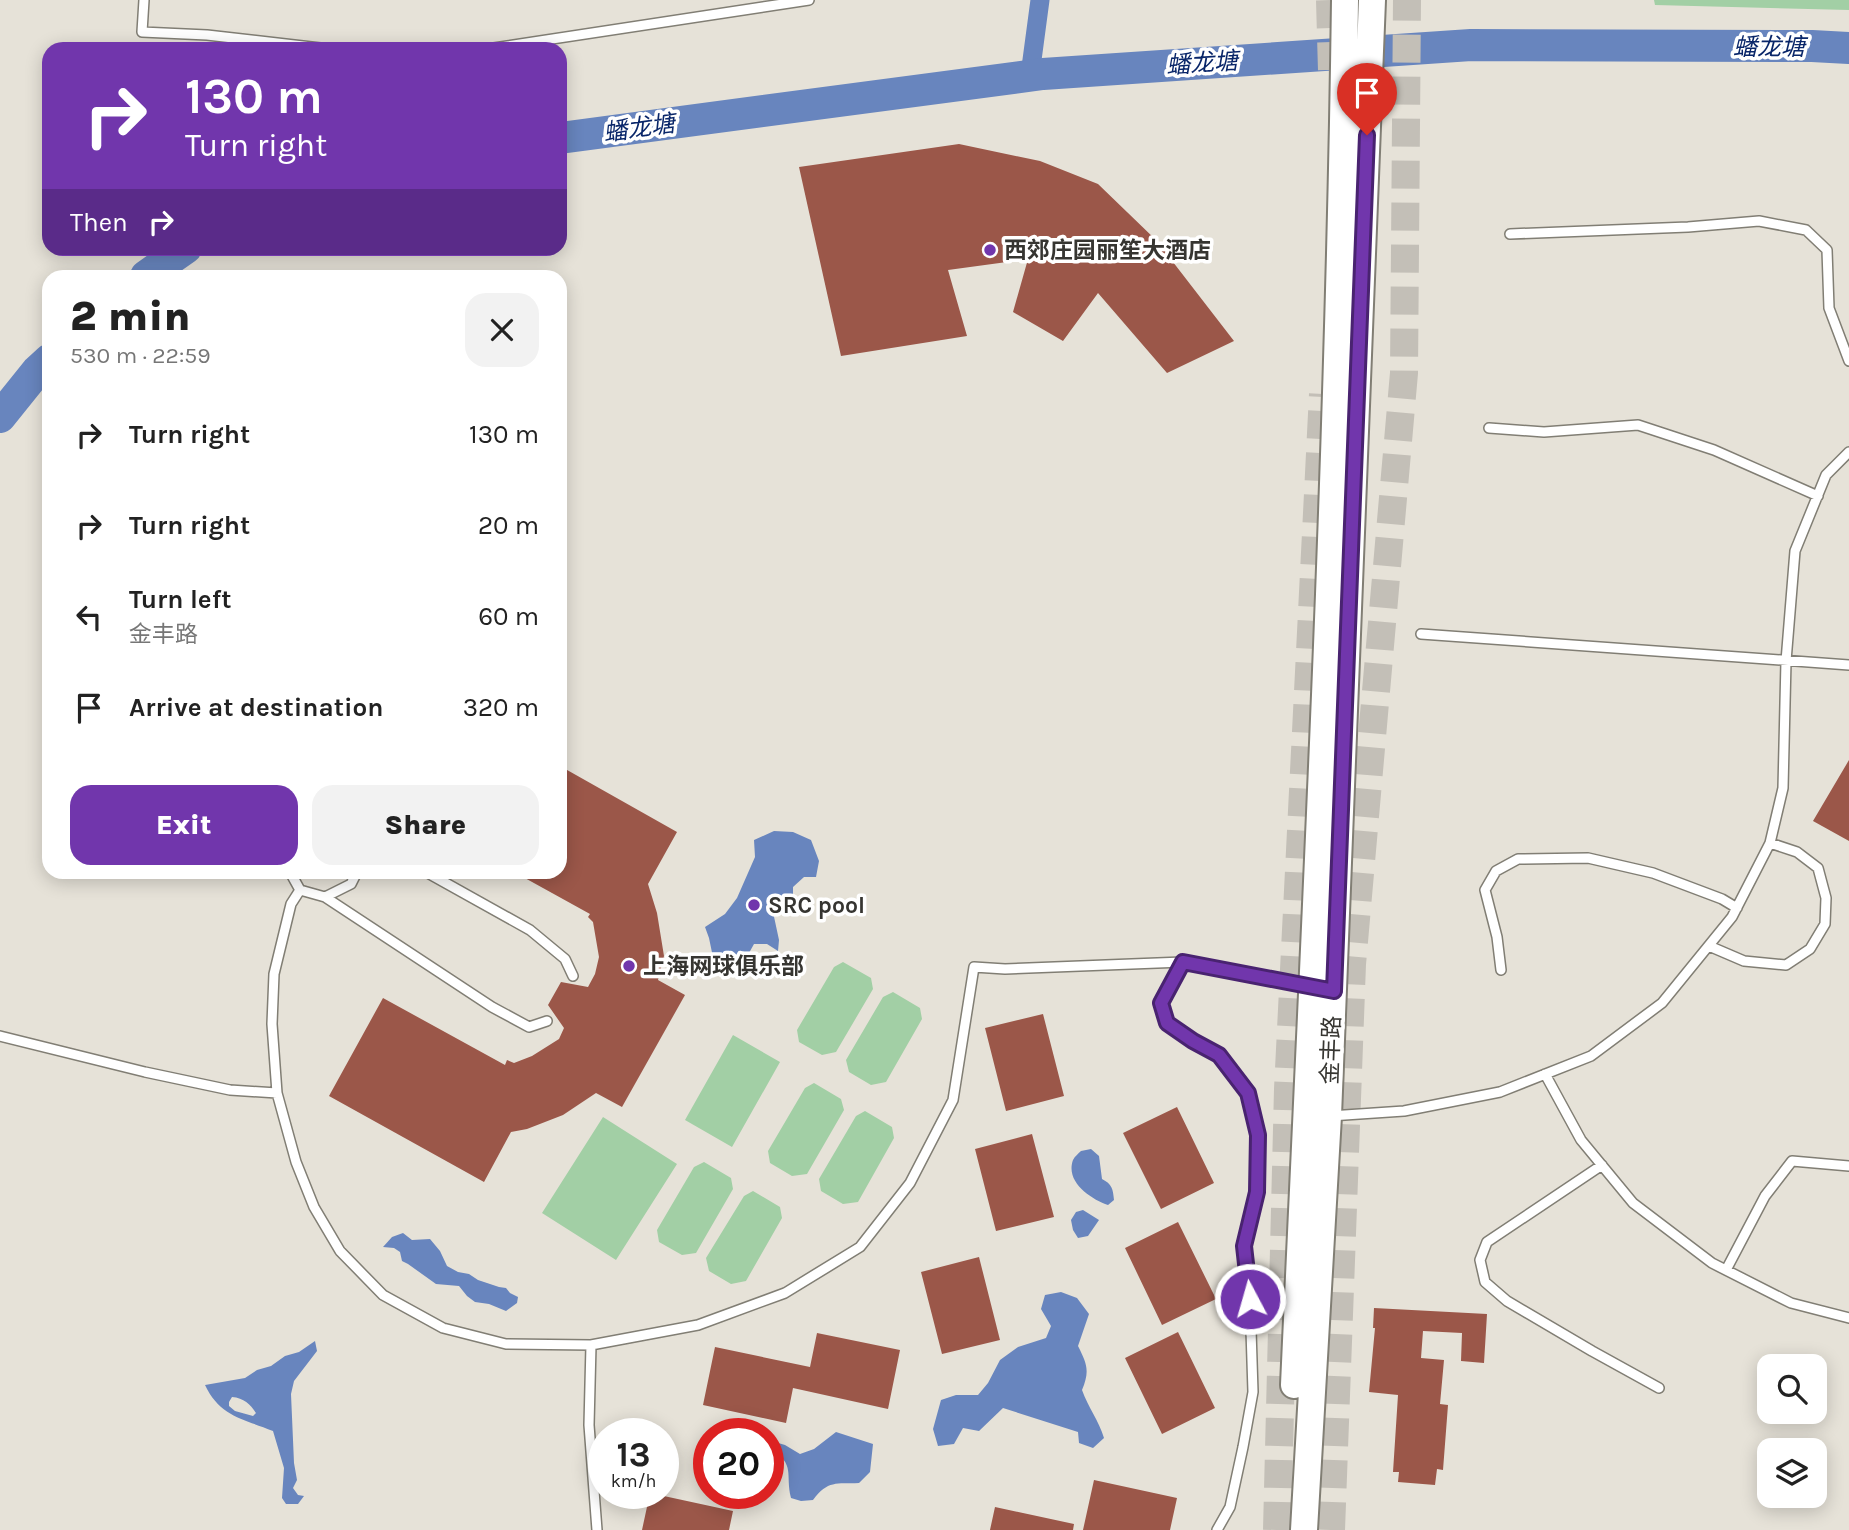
<!DOCTYPE html>
<html lang="en">
<head>
<meta charset="utf-8">
<style>
	:root { --surface:#fff; --page:#f2f2f2; --text:#222; --muted:#767676; --accent:#7136ac }
	body { margin:0; font-family:Karla,"Noto Sans SC",sans-serif; background:var(--page); color:var(--text); height:100vh; display:flex; flex-direction:column; font-size:26px; white-space:nowrap }
	* { box-sizing:border-box; margin:0 }
	p { font-size:23px; color:var(--muted) }
	.icon { flex:none; width:38px; height:38px; fill:none; stroke:currentColor; stroke-width:2; stroke-linecap:round; stroke-linejoin:round }
	.map { position:relative; flex:1; overflow:hidden }
	.sheet { position:absolute; left:42px; top:270px; width:525px; height:609px; display:flex; flex-direction:column; background:var(--surface); border-radius:21px; box-shadow:0 4px 18px #0003 }
	.sheet>* { flex:none }
	.hud { position:absolute; left:42px; top:42px; width:525px; height:214px; border-radius:21px; box-shadow:0 4px 18px #0003; background:#7136ac; color:#fff; overflow:hidden }
	.fabs { position:absolute; left:1757px; top:1354px; display:grid; gap:14px }
	.fabs a { display:grid; place-items:center; width:70px; height:70px; border-radius:14px; background:var(--surface); box-shadow:0 4px 18px #0003; font-size:35px }
	.speed { position:absolute; left:588px; top:1418px; display:flex; gap:14px; font-size:35px; font-weight:700; text-align:center }
	.speed>* { display:grid; place-content:center; width:91px; height:91px; border-radius:50%; background:var(--surface); box-shadow:0 4px 18px #0003; line-height:1 }
	.speed small { font-size:18px; font-weight:400 }
	.speed .limit { border:10px solid #d22; background:#fff; color:#111 }
	.pin { position:absolute; display:grid; place-items:center; width:60px; height:60px; color:#fff; margin:-72px -30px; border-radius:50% 50% 50% 0; rotate:-45deg; box-shadow:0 0 7px #0007 }
	.pin .icon { rotate:45deg }
	.me { position:absolute; width:77px; margin:-38px; rotate:354deg; stroke-linejoin:round; filter:drop-shadow(0 0 5px #0008) }
	.turn { display:flex; align-items:center; gap:24px; height:147px; padding:0 28px; font-size:32px }
	.turn .icon { width:91px; height:91px; stroke-width:2.5 }
	.turn b { display:block; font-size:49px; line-height:60px }
	.then { display:flex; align-items:center; height:66px; padding:0 28px; background:#0003; gap:14px; font-size:26px }
	.round { display:grid; place-items:center; flex:none; width:74px; height:74px; border-radius:21px; background:var(--page) }
	.head { display:flex; align-items:center; justify-content:space-between; height:119px; padding:0 28px }
	h1 { font-size:42px; font-weight:800; line-height:52px }
	.cta { display:flex; gap:14px; margin-top:auto; padding:14px 28px }
	.cta a { flex:1; height:80px; border-radius:21px; background:var(--accent); color:#fff; font-size:28px; font-weight:800; line-height:80px; text-align:center }
	.cta a+a { background:var(--page); color:var(--text) }
	ul { padding:0; list-style:none }
	li { display:flex; align-items:center; gap:21px; height:91px; padding:0 28px }
	li div { flex:1 }
	li b { display:block; font-size:26px }
	li em { font-style:normal }
	.map>svg:first-child { display:block }
</style>
</head>
<body>
<div class="map">
<svg width="1849" height="1530" viewBox="0 0 1849 1530">
	<rect width="100%" height="100%" fill="#e6e2d8"/>
	<path fill="#a2cfa5" d="M1654,0H1849V10L1655,5Z
		M843,962L871,978L873,989L836,1052L822,1055L799,1042L797,1030L834,967Z
		M893,992L920,1008L922,1019L886,1082L871,1085L849,1072L846,1060L883,997Z
		M733,1035L780,1062L732,1147L685,1120Z
		M814,1083L841,1099L844,1110L807,1174L792,1176L770,1163L768,1151L805,1088Z
		M865,1111L892,1127L894,1138L858,1202L843,1204L821,1191L819,1179L856,1116Z
		M603,1117L677,1164L616,1260L542,1213Z
		M704,1162L731,1178L733,1189L696,1253L682,1255L659,1242L657,1230L694,1167Z
		M753,1191L780,1207L782,1218L746,1281L731,1284L709,1271L706,1258L744,1196Z"/>
	<path fill="#6885be" fill-rule="evenodd" d="M774,831L793,832L811,840L819,861L816,877H804L793,887V894L781,899L773,912L779,940L778,951L767,944H754L749,953L727,956L722,971L715,967L709,938L705,927L725,914L737,898L755,857L754,840Z
		M1091,1149L1099,1156L1102,1179C1112,1184 1113,1189 1114,1200L1108,1205C1091,1199 1065,1182 1073,1160C1075,1156 1078,1154 1081,1151Z
		M1083,1210L1099,1220L1088,1236L1078,1238L1073,1230L1071,1220L1076,1212Z
		M403,1233L412,1240L430,1239L440,1251L447,1266L458,1272L469,1274L478,1280L499,1287L506,1288L510,1293L518,1297L517,1303L506,1311L489,1304L475,1302L467,1296L459,1286L436,1284L408,1264L402,1261L400,1252L394,1248L383,1247L392,1237Z
		M1061,1292L1077,1298L1089,1314L1078,1346C1087,1364 1090,1371 1082,1390C1088,1407 1099,1421 1104,1438L1093,1448L1079,1443L1078,1432L1003,1408L979,1431L963,1428L954,1444L938,1446L933,1429L941,1400L956,1395H978L988,1383L1000,1360L1018,1347L1046,1338L1051,1326L1041,1309L1045,1295Z
		M315,1341L317,1351L294,1381L291,1394L294,1463L297,1480L293,1488L298,1495L304,1496L298,1504H286L282,1498L284,1468L273,1431C244,1419 220,1417 205,1385L245,1378L257,1370L271,1366L285,1356L299,1352ZM232,1397C244,1398 250,1404 256,1413L253,1416L235,1411L229,1406V1402Z
		M836,1432L873,1444L870,1472L859,1483C836,1484 828,1480 813,1500L801,1501L791,1498C785,1473 796,1466 771,1448L768,1449V1440L785,1445L800,1454L814,1449Z"/>
	<g fill="none" stroke-linecap="round" stroke-linejoin="round">
		<path stroke="#6885be" stroke-width="19" d="M1030,75L1040,0"/>
		<path stroke="#6885be" stroke-width="32" d="M560,138L1043,74L1471,45L1812,46L1849,48
			M146,276L186,248
			M0,417L37,371L49,360"/>
	</g>
	<path fill="#9b5749" d="M959,144L1040,161L1098,184L1156,240L1234,341L1167,373L1098,293L1063,341L1013,312L1028,259L948,270L967,336L841,356L799,167Z
		M1849,760V841L1813,821Z
		M560,766L677,832L648,884L657,913L664,956L658,980L685,995L622,1107L596,1093L563,1115L527,1129L511,1132L484,1182L329,1096L383,998L505,1065L507,1060L514,1063L532,1056L559,1039L564,1028L548,1005L561,982L588,987L595,974L599,957L593,922L588,917L590,914L514,872H560Z
		M1043,1014L1064,1096L1006,1111L985,1028Z
		M1177,1107L1214,1183L1161,1209L1123,1133Z
		M1032,1134L1054,1217L996,1231L975,1149Z
		M1178,1222L1216,1299L1162,1325L1125,1248Z
		M979,1257L1000,1340L942,1354L921,1272Z
		M1374,1308L1487,1314L1484,1363L1461,1361L1462,1333L1423,1331L1421,1358L1444,1360L1440,1404L1448,1405L1443,1470L1437,1469L1435,1485L1398,1482L1399,1472H1393L1398,1395L1369,1392L1375,1328H1373Z
		M1178,1332L1215,1408L1162,1434L1125,1358Z
		M817,1333L900,1350L888,1409L793,1388L786,1423L703,1405L715,1347L810,1367Z
		M1094,1480L1177,1498L1170,1530H1083Z
		M650,1493L733,1511L729,1530H642Z
		M995,1507L1074,1524L1073,1530H990Z"/>
	<g fill="none" stroke-linecap="round" stroke-linejoin="round">
		<path stroke="#c3bfb7" stroke-width="28" stroke-dasharray="28 14" stroke-linecap="butt" d="M1330,0L1332,71
			M1277,1530L1288,1089L1323,394
			M1331,1530L1352,964L1404,373L1407,0"/>
		<defs>
			<path id="service" d="M144,0L142,32L207,35L329,49
				M487,49L809,0
				M1510,234L1688,227L1759,221L1806,230L1827,250L1829,308L1849,361
				M1489,428L1544,432L1638,425L1714,450L1818,496
				M1421,634L1849,665
				M290,872L300,890L325,897L351,884L357,872
				M426,872L530,930L565,959L573,976
				M300,890L291,904L274,974L272,1024L277,1093L296,1162L314,1207L340,1251L383,1295L443,1328L506,1344L591,1345
				M325,897L492,1007L529,1027L547,1021
				M1709,946L1744,961L1786,965L1810,949L1825,924L1826,898L1818,868L1797,852L1770,843
				M1183,962L1161,1003L1167,1023L1193,1041L1219,1055L1248,1093L1258,1135L1257,1192L1244,1246L1250,1299L1253,1392L1243,1447L1230,1507L1217,1530
				M1501,970L1497,937L1485,890L1496,871L1518,859L1588,858L1653,873L1722,899L1737,908
				M0,1036L145,1072L230,1090L277,1093
				M1545,1074L1581,1140L1633,1203L1712,1263L1791,1303L1849,1318
				M1330,1116L1404,1111L1500,1092L1591,1056L1662,1003L1732,917L1770,843L1783,788L1786,661L1795,551L1826,475L1849,452
				M1602,1165L1487,1242L1480,1260L1485,1282L1507,1301L1592,1351L1659,1388
				M1726,1270L1765,1196L1792,1161L1849,1166
				M597,1530L589,1425L591,1345L698,1325L785,1293L860,1247L910,1183L953,1100L974,967L1005,969L1183,962L1311,987"/>
			<path id="secondary" d="M1294,1385C1315,924 1339,462 1345,0
				M1304,1530L1328,1116L1372,0"/>
		</defs>
		<use href="#service" stroke="#817e74" stroke-width="12"/>
		<use href="#secondary" stroke="#817e74" stroke-width="30"/>
		<use href="#service" stroke="#fff" stroke-width="9"/>
		<use href="#secondary" stroke="#fff" stroke-width="26"/>
	</g>
	<g fill="none" stroke-linecap="round" stroke-linejoin="round">
		<defs>
			<path id="route" d="M1250,1299L1244,1246L1257,1192L1258,1135L1248,1093L1219,1055L1193,1041L1167,1023L1161,1003L1183,962L1334,991L1367,135"/>
		</defs>
		<use href="#route" stroke="#492370" stroke-width="18"/>
		<use href="#route" stroke="#7136ac" stroke-width="12"/>
	</g>
	<g fill="#7136ac" stroke="#fff" stroke-width="2.5">
		<circle cx="990" cy="250" r="7"/>
		<circle cx="754" cy="905" r="7"/>
		<circle cx="629" cy="966" r="7"/>
	</g>
	<g text-anchor="middle" dominant-baseline="central" stroke-width="7" stroke-linejoin="round" paint-order="stroke">
		<g font-size="23" font-weight="bold" fill="#363531" stroke="#fff" text-anchor="start">
			<text x="1004" y="250">西郊庄园丽笙大酒店</text>
			<text x="768" y="905">SRC pool</text>
			<text x="643" y="966">上海网球俱乐部</text>
		</g>
		<g font-size="23" fill="#363531" stroke="#fff">
			<text transform="translate(1331 1050) rotate(-88)">金丰路</text>
		</g>
		<g font-size="24" font-style="italic" fill="#092669" stroke="#fff">
			<text x="1769" y="47">蟠龙塘</text>
			<text transform="translate(1202 63) rotate(-4)">蟠龙塘</text>
			<text transform="translate(639 128) rotate(-8)">蟠龙塘</text>
		</g>
	</g>
</svg>
<div class="fabs">
<a><svg class="icon" aria-label="search" viewBox="0 0 24 24"><circle cx="10" cy="10" r="6"/><path d="M15 15l6 6"/></svg></a>
<a><svg class="icon" aria-label="layers" viewBox="0 0 24 24"><path d="M12 4l9 5-9 5-9-5zM3 14l9 5 9-5"/></svg></a>
</div>
<div class="speed"><div>13<small>km/h</small></div><div class="limit">20</div></div>
<div class="pin" style="left:1367px;top:135px;background:#d93025"><svg class="icon" aria-label="arrive" viewBox="0 0 24 24"><path d="M6 21V4h12l-3 4 3 4H6"/></svg></div>
<svg class="me" style="left:1250px;top:1299px" viewBox="-20 -20 40 40"><circle r="17" fill="#7136ac" stroke="#fff" stroke-width="3"/><path d="M0-11L8 9 0 5-8 9z" fill="#fff"/></svg>
<div class="hud">
<div class="turn"><svg class="icon" aria-label="right" viewBox="0 0 24 24"><path d="M7 20v-9h11M14 6l5 5-5 5"/></svg><div><b>130 m</b>Turn right</div></div>
<div class="then">Then<svg class="icon" aria-label="right" viewBox="0 0 24 24"><path d="M7 20v-9h11M14 6l5 5-5 5"/></svg></div>
</div>
<section class="sheet">
<div class="head"><div><h1>2 min</h1><p>530 m · 22:59</p></div><a class="round"><svg class="icon" aria-label="close" viewBox="0 0 24 24"><path d="M6 6l12 12M18 6L6 18"/></svg></a></div>
<ul>
<li><svg class="icon" aria-label="right" viewBox="0 0 24 24"><path d="M7 20v-9h11M14 6l5 5-5 5"/></svg><div><b>Turn right</b></div><em>130 m</em></li>
<li><svg class="icon" aria-label="right" viewBox="0 0 24 24"><path d="M7 20v-9h11M14 6l5 5-5 5"/></svg><div><b>Turn right</b></div><em>20 m</em></li>
<li><svg class="icon" aria-label="left" viewBox="0 0 24 24"><path d="M17 20v-9H6M10 6l-5 5 5 5"/></svg><div><b>Turn left</b><p>金丰路</p></div><em>60 m</em></li>
<li><svg class="icon" aria-label="arrive" viewBox="0 0 24 24"><path d="M6 21V4h12l-3 4 3 4H6"/></svg><div><b>Arrive at destination</b></div><em>320 m</em></li>
</ul>
<div class="cta"><a>Exit</a><a>Share</a></div>
</section>
</div>
</body>
</html>
